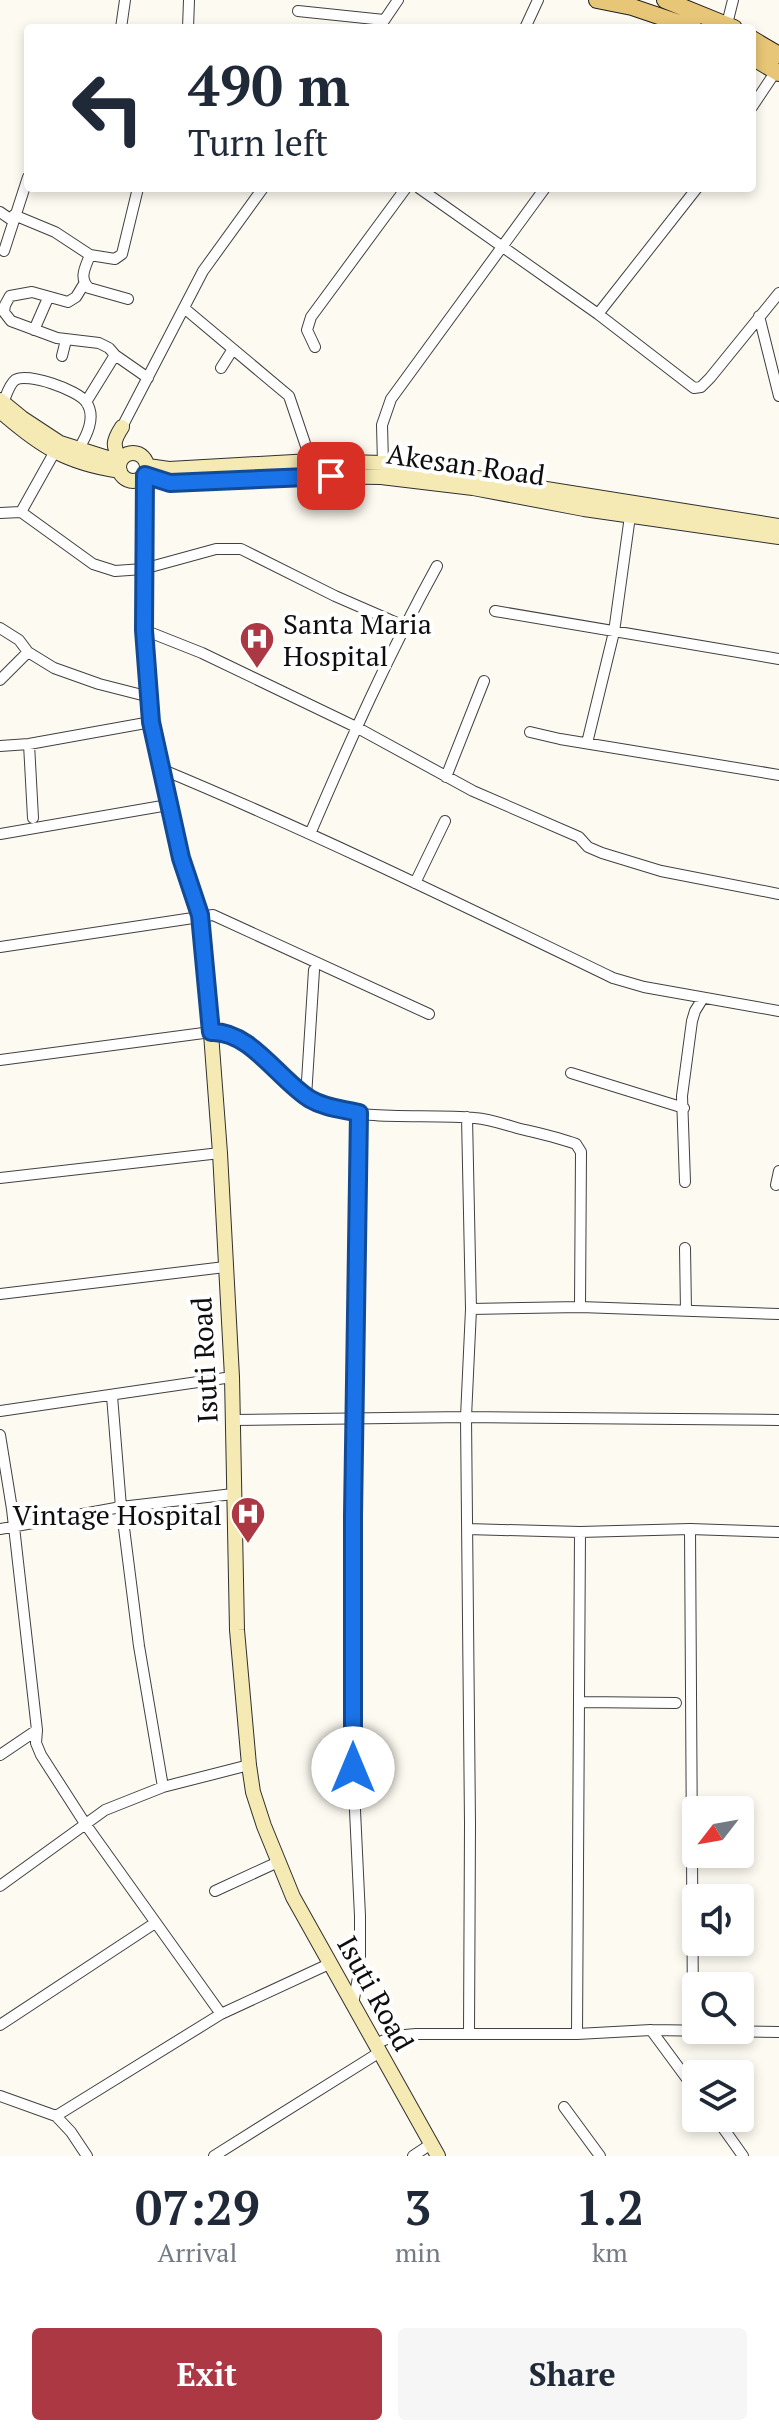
<!DOCTYPE html>
<html lang="en">
<head>
<meta charset="utf-8">
<style>
	:root { --surface:#fff; --page:#f6f6f7; --text:#1f2937; --muted:#747a83; --accent:#ac3843 }
	body { margin:0; font-family:"PT Serif",serif; background:var(--page); color:var(--text); height:100vh; display:flex; flex-direction:column; font-size:30px; white-space:nowrap }
	* { box-sizing:border-box; margin:0 }
	p { font-size:26px; color:var(--muted) }
	.icon { flex:none; width:44px; height:44px; fill:none; stroke:currentColor; stroke-width:2; stroke-linecap:round; stroke-linejoin:round }
	.map { position:relative; height:2156px; overflow:hidden }
	.panel { display:flex; flex-direction:column; background:var(--surface); flex:1 }
	.panel>* { flex:none }
	.banner { position:absolute; left:24px; top:24px; width:732px; height:168px; border-radius:8px; box-shadow:0 4px 12px #0003; background:#fff; color:var(--text); overflow:hidden }
	.needle { width:52px; rotate:239deg }
	.buttons { position:absolute; left:682px; top:1796px; display:grid; gap:16px }
	.buttons a { display:grid; place-items:center; width:72px; height:72px; border-radius:8px; background:var(--surface); box-shadow:0 4px 12px #0003; font-size:40px }
	.pin { position:absolute; display:grid; place-items:center; width:68px; height:68px; color:#fff; margin:-34px; border-radius:16px; box-shadow:0 4px 12px #0006 }
	.me { position:absolute; width:88px; margin:-44px; rotate:0deg; stroke-linejoin:round; filter:drop-shadow(0 0 6px #0008) }
	.turn { display:flex; align-items:center; gap:28px; height:168px; padding:0 32px; font-size:36px }
	.turn .icon { width:104px; height:104px; stroke-width:2.5 }
	.turn b { display:block; font-size:56px; line-height:68px }
	.eta { display:flex; justify-content:space-evenly; align-items:center; height:136px; text-align:center }
	.eta b { font-size:48px; font-weight:700; line-height:56px }
	.primary-button { display:flex; gap:16px; margin-top:auto; padding:16px 32px }
	.primary-button a { flex:1; height:92px; border-radius:8px; background:var(--accent); color:#fff; font-size:32px; font-weight:700; line-height:92px; text-align:center }
	.primary-button a+a { background:var(--page); color:var(--text) }
	.map>svg:first-child { display:block }
</style>
</head>
<body>
<div class="map">
<svg width="779" height="2156" viewBox="0 0 779 2156">
	<rect width="100%" height="100%" fill="#fdfaf1"/>
	<g fill="none" stroke-linecap="round" stroke-linejoin="round">
		<defs>
			<path id="street" d="M298,11L384,20
				M727,24L733,0
				M121,28L125,0
				M188,28L189,0
				M379,28L398,0
				M525,28L538,0
				M752,107L776,71
				M419,188L598,314L694,388L701,387L710,378L779,293
				M0,212L13,221
				M14,215L55,232L90,255
				M4,251L28,177
				M84,284L76,297L68,302L32,292L10,296L5,305L4,312L11,321L57,338L99,343L109,348L115,355
				M128,299L89,288C78,278 86,266 90,255L115,259L122,254L138,188
				M184,308L289,396L311,461
				M598,314L697,188
				M759,316L779,396
				M34,330L48,298
				M315,347L307,330L311,317L406,188
				M62,356L66,340
				M221,368L233,349
				M86,402L115,355L148,378
				M3,403C6,396 9,385 15,380C27,372 78,390 86,402C97,417 86,437 78,450
				M122,427L203,271L263,188
				M383,463L382,425L391,399L545,188
				M21,512L54,453
				M0,513L21,512L93,564L115,571L143,569L216,549H241L335,596L404,626
				M495,611L779,659
				M0,628L19,640L28,652L54,668L99,684L150,697
				M144,630L202,653L356,727L473,791L579,837L588,847L602,853L661,871L779,894
				M0,680L28,652
				M530,732L560,739L779,775
				M587,743L614,632L630,516
				M29,744L33,818
				M0,746L29,744L151,722
				M161,769C315,833 464,906 613,978L644,987L779,1011
				M446,777L484,681
				M0,834L168,805
				M310,834C349,743 389,653 437,566
				M415,883L445,821
				M0,947L213,915L429,1014
				M0,1060L211,1032C256,1030 282,1091 321,1105C367,1122 427,1113 475,1118C489,1119 503,1124 517,1128C537,1133 557,1137 576,1144L581,1152L580,1307
				M571,1073L684,1108
				M306,1097L314,970
				M467,1117L471,1309L466,1417L470,1824L469,2033
				M0,1178L220,1153
				M685,1182L682,1096L692,1021L695,1011L703,998
				M776,1185L779,1171
				M685,1248L686,1311
				M0,1294L225,1267
				M471,1309L580,1307L779,1314
				M112,1396L121,1507
				M0,1411L232,1377
				M233,1420L466,1417L779,1420
				M0,1435L12,1509L37,1730L36,1743L41,1755L86,1825L221,2014
				M123,1520L139,1646L163,1787
				M0,1529L121,1507L233,1494
				M467,1529L580,1532L690,1529L779,1532
				M690,1529L693,2015L691,2031
				M581,1702L676,1703
				M0,1755L37,1730
				M0,1886L105,1810L163,1787L249,1765
				M215,1891L278,1862
				M353,2004L360,1967V1916L353,1768V1516L359,1113
				M0,2025L155,1923
				M651,2030L696,2091
				M577,2034L580,1532
				M375,2044L394,2036L416,2034H577L651,2030L779,2032
				M0,2096L56,2116L71,2132L87,2156
				M564,2107L600,2156
				M56,2116L221,2014L329,1964
				M716,2118L743,2156
				M214,2156L380,2052
				M413,2156L431,2144"/>
			<path id="secondary" d="M0,400L22,418L60,443L120,462
				M0,411C40,446 66,463 120,471
				M119 467a14 14 0 1 1 28 0a14 14 0 1 1-28 0Z
				M121,460C112,446 113,441 122,427
				M148,466L169,469L311,461L383,463L779,526
				M145,475L170,483L310,476L381,477L473,488L584,509L779,537
				M144,477V630L151,722L181,858L200,915L209,1007L220,1153L232,1377L237,1630L249,1765L253,1792L264,1826L293,1897L438,2156"/>
			<path id="primary" d="M597,0L632,7L694,28
				M665,0L734,28
				M752,39L779,55
				M752,57L779,73"/>
		</defs>
		<use href="#street" stroke="#414141" stroke-width="12"/>
		<use href="#secondary" stroke="#303030" stroke-width="16"/>
		<use href="#primary" stroke="#1f1f1f" stroke-width="18"/>
		<use href="#street" stroke="#fff" stroke-width="10"/>
		<use href="#secondary" stroke="#f5eab4" stroke-width="14"/>
		<use href="#primary" stroke="#e7c677" stroke-width="16"/>
	</g>
	<g fill="none" stroke-linecap="round" stroke-linejoin="round">
		<defs>
			<path id="route" d="M331,476L170,483L145,475L144,630L151,722L181,858L200,915L211,1032C250,1030 279,1080 310,1099C325,1108 342,1109 359,1113L353,1516V1768"/>
		</defs>
		<use href="#route" stroke="#114b97" stroke-width="20"/>
		<use href="#route" stroke="#1a73e8" stroke-width="14"/>
	</g>
	<defs>
		<symbol id="hospital-pin" viewBox="-11 -11 22 30"><path d="M0 17L-7.5 6A9.5 9.5 0 1 1 7.5 6Z" fill="#ac3843" stroke="#fff"/><path d="M-5-5h3v3.5h4V-5h3V5h-3V1.5h-4V5h-3Z" fill="#fff"/></symbol>
	</defs>
	<g fill-rule="evenodd">
		<use href="#hospital-pin" x="237" y="619" width="40" height="54"/>
		<use href="#hospital-pin" x="228" y="1494" width="40" height="54"/>
	</g>
	<g text-anchor="middle" dominant-baseline="central" stroke-width="8" stroke-linejoin="round" paint-order="stroke">
		<g font-size="28" fill="#0e0e0e" stroke="#fff">
			<text transform="translate(466 464) rotate(8)">Akesan Road</text>
			<text transform="translate(204 1360) rotate(-93)">Isuti Road</text>
			<text transform="translate(376 1993) rotate(61)">Isuti Road</text>
		</g>
		<g font-size="28" fill="#0e0e0e" stroke="#fff" text-anchor="start">
			<text x="283" y="623">Santa Maria<tspan x="283" dy="32">Hospital</tspan></text>
			<text x="222" y="1514" text-anchor="end">Vintage Hospital</text>
		</g>
	</g>
</svg>
<div class="buttons">
<a><svg class="needle" viewBox="-14 -14 28 28"><path d="M0-13l5 13h-10z" fill="#e53935"/><path d="M0 13l5-13h-10z" fill="#747a83"/></svg></a>
<a><svg class="icon" aria-label="sound" viewBox="0 0 24 24"><path d="M4 9h4l5-4v14l-5-4H4zM17 9q2 3 0 6"/></svg></a>
<a><svg class="icon" aria-label="search" viewBox="0 0 24 24"><circle cx="10" cy="10" r="6"/><path d="M15 15l6 6"/></svg></a>
<a><svg class="icon" aria-label="layers" viewBox="0 0 24 24"><path d="M12 4l9 5-9 5-9-5zM3 14l9 5 9-5"/></svg></a>
</div>
<div class="pin" style="left:331px;top:476px;background:#d93025"><svg class="icon" aria-label="arrive" viewBox="0 0 24 24"><path d="M6 21V4h12l-3 4 3 4H6"/></svg></div>
<svg class="me" style="left:353px;top:1768px" viewBox="-20 -20 40 40"><circle r="19" fill="#fff"/><path d="M0-13L10 11 0 6-10 11z" fill="#1a73e8"/></svg>
<div class="banner">
<div class="turn"><svg class="icon" aria-label="left" viewBox="0 0 24 24"><path d="M17 20v-9H6M10 6l-5 5 5 5"/></svg><div><b>490 m</b>Turn left</div></div>
</div>
</div>
<section class="panel">
<div class="eta">
<div><b>07:29</b><p>Arrival</p></div>
<div><b>3</b><p>min</p></div>
<div><b>1.2</b><p>km</p></div>
</div>
<div class="primary-button"><a>Exit</a><a>Share</a></div>
</section>
</body>
</html>
